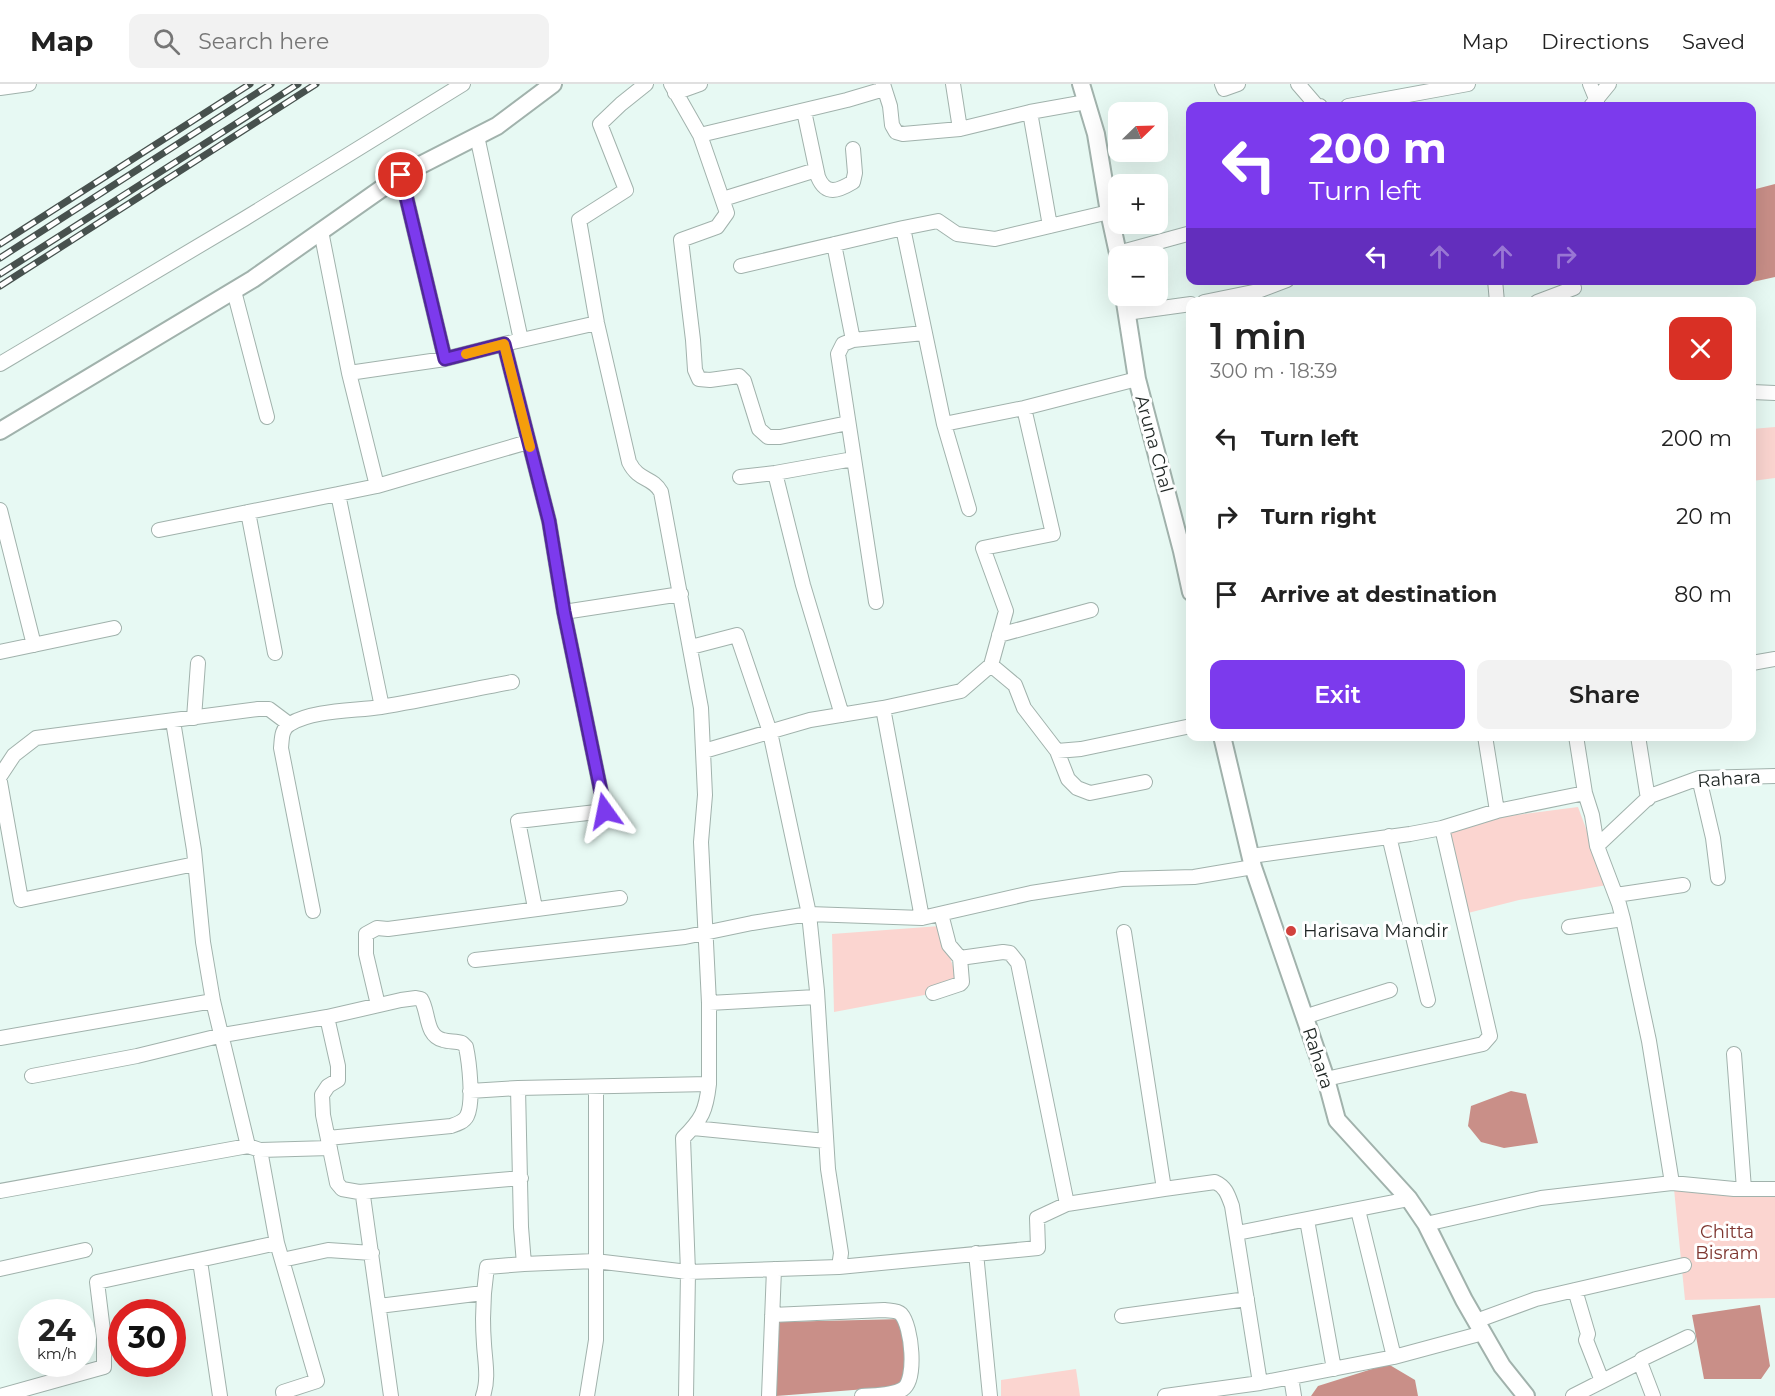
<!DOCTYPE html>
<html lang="en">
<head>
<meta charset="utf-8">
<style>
	:root { --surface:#fff; --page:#f2f2f2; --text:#222; --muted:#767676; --line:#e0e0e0; --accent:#7c3aed }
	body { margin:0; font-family:Montserrat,sans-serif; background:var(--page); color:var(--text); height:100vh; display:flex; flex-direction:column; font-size:22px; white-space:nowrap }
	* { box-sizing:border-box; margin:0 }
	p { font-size:20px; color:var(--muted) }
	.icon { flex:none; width:33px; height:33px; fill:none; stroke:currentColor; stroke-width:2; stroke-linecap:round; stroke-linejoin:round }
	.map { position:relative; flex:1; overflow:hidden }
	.drawer { position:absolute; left:1186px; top:213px; width:570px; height:444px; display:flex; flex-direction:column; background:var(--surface); border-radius:12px; box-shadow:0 6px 24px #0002 }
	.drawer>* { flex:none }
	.hud { position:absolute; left:1186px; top:18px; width:570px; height:183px; border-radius:12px; box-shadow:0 6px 24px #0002; background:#7c3aed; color:#fff; overflow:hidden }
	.needle { width:39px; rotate:67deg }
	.tools { position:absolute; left:1108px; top:18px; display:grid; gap:12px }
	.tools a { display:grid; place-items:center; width:60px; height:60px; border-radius:12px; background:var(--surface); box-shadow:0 6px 24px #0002; font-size:30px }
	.speed { position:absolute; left:18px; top:1215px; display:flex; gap:12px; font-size:30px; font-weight:700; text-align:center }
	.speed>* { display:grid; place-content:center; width:78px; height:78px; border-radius:50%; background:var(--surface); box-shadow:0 6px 24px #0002; line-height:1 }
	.speed small { font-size:15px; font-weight:400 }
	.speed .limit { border:9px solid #d22; background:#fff; color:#111 }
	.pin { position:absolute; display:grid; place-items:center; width:51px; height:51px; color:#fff; margin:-26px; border:3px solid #fff; border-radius:50%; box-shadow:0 2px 6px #0007 }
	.me { position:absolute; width:66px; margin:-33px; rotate:348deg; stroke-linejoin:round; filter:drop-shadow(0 0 4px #0008) }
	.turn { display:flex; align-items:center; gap:21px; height:126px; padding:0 24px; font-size:27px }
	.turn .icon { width:78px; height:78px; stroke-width:2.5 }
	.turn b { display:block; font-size:42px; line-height:51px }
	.lanes { display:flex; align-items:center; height:57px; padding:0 24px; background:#0003; justify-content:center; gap:30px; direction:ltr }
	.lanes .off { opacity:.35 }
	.round { display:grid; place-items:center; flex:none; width:63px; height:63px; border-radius:12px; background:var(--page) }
	.overview { display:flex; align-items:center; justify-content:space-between; height:102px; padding:0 24px }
	h1 { font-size:36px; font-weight:600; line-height:45px }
	.button { display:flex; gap:12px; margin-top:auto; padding:12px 24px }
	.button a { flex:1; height:69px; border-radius:12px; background:var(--accent); color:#fff; font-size:24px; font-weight:600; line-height:69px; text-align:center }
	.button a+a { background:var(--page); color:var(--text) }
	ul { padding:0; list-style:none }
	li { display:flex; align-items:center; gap:18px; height:78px; padding:0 24px }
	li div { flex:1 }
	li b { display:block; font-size:22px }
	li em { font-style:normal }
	header { display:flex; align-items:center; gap:36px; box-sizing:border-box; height:84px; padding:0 30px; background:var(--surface); border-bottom:2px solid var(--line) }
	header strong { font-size:28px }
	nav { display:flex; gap:33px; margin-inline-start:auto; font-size:21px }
	.search { width:420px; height:54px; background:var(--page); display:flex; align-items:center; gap:15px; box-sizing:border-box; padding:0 21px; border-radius:12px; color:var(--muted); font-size:22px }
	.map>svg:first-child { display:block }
</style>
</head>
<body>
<header>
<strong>Map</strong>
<div class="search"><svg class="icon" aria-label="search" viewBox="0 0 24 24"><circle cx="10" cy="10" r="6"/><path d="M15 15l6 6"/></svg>Search here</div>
<nav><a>Map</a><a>Directions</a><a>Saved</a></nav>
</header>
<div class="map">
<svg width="1775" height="1312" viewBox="0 0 1775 1312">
	<rect width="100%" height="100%" fill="#e7f9f3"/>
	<path fill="#fbd5d0" d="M1775,343V394L1752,397V345Z
		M1578,723L1607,801L1519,816L1468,829L1448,747L1500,733Z
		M940,842L955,889L967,903L834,928L832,850Z
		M1674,1105L1775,1109V1214L1685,1216Z
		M1076,1285L1080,1312H1001V1296Z"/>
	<path fill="#c98f88" d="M1775,100V193L1739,201L1738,197L1752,196V106Z
		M1511,1007L1526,1010L1538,1059L1504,1064L1481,1058L1468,1042L1471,1022Z
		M1760,1221L1770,1282L1761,1295H1704L1692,1231Z
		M903,1235L910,1289L905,1302L776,1312L777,1238Z
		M1388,1280L1415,1296L1418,1312H1311L1318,1302Z"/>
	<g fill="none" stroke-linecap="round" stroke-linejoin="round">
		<defs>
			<path id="minor" d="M646,0L621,20L600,40L626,106L579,136L597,239L629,378C639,398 652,392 661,408L701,624L705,711L701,758L709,919
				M671,0L700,51
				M883,0L890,22L892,41L896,48L903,50L960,45L1030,28L1086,18
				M953,0L960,45
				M1222,0L1224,5L1238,0
				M1298,0L1317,22H1320
				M1590,0L1597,17
				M0,4L29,0
				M675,9L700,0
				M1348,22L1468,0
				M1591,22L1609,0
				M804,27L818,93C826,112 838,107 853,98L855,89L853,65
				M1030,28L1050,142
				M477,52L521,256
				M401,91L445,275
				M723,115L816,86
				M903,144L938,137L957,150L995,155L1109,128
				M321,147L349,289L377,402
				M834,160L853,256
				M1118,169L1191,149
				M741,182L903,144L944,340
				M1495,196L1497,218
				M234,207L267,333
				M1204,218L1258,207L1287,196
				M1537,218L1574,204
				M1126,229L1191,220
				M0,280L244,135L463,0
				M349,289L445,275L504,260
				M1752,308L1775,309
				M848,339L780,353H768L759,345L744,297L739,292L710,296L699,295L695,286L693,256L681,156L717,143L727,129L700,51L847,16L884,5
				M775,389L803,501L842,631
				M740,393L775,389L853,375
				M969,425L944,340L1024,324L1137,295
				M0,426L34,561
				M248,428L275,569
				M159,446L338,410
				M876,518L838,270L843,260L853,256L924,249
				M564,528L681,510
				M999,551L1091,526
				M0,568L114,544
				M1752,579L1775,575
				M991,581L1015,601L1024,624L1057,667L1081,665L1191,642
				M382,623L338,410L377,402L528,358
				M883,624L922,834
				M194,634L198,579
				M173,637L194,766L203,858L213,917L248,1062
				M1485,652L1497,727
				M1576,652L1585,709
				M1638,652L1648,715
				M704,667L810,636L883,624L961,607L991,581L1006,527L983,464L1053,450L1024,324
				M1057,667L1068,695L1077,704L1090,709L1145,698
				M0,692L14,671L36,654L258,625H269L289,640
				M1699,694L1713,754L1718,794
				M0,698L21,816L195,780
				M1389,752L1428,916
				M1597,762L1650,712L1699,694L1775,692
				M1251,772L1410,750L1442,744L1497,727L1585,709L1592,731L1597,762L1619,820L1623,835L1649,957L1672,1099
				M1616,811L1683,801
				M535,824L518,737L605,727L564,528L549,437L504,260L597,239
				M313,827L281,664C282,655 281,645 290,640C313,626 354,627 381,623C425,616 468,606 512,598
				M941,830L949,861L960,874L1003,868L1010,869L1018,879L1067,1120
				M1569,843L1623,835
				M1124,848L1164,1105L1215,1098C1226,1103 1228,1111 1232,1122L1260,1299L1165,1312
				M475,876L685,853L752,839L809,830L770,648L737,551L691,563
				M933,909L960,900L962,898L960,874
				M378,921L366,870V850L377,844L388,845L620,814
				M327,933L338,982V996L328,1002L322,1011L323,1031L337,1099L342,1105L359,1108L363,1112L391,1312
				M1304,933L1390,906
				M0,954L213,917
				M1734,970L1744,1105
				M32,992L137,972L223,951L327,933L401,916L416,914L421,915C429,927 425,952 443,956C449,958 456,957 462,959L466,963C469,977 474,1018 467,1032C464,1038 457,1040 451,1042L328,1054
				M1326,995L1483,960L1490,952L1442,744
				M470,1007L518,1004
				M693,1044L826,1057
				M260,1066L277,1159L317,1297L283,1308L284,1312
				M0,1107L248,1062L260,1066L330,1064
				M359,1108L521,1094
				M1358,1126L1394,1273
				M1307,1136L1334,1285
				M1426,1140L1541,1114L1672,1099L1734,1105H1775
				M1237,1149L1409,1115
				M976,1169L990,1312
				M282,1176L328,1166L372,1169
				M200,1177L220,1312
				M524,1180L595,1177L688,1188L683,1054C702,1035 706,1027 709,1000
				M839,1183L1038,1164L1037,1134L1067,1120L1164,1105
				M0,1185L85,1166
				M1575,1206L1588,1250L1586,1256L1602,1297
				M379,1222L483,1209
				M772,1231L884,1226C890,1227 897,1226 901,1230C912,1242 917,1296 903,1305C892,1312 874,1311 862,1312
				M1122,1232L1247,1215
				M1476,1237L1536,1215L1684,1181
				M1640,1278L1653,1312
				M1291,1293L1294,1312
				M1260,1299L1394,1273L1483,1249
				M0,1312L104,1283V1255L97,1198L277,1159
				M483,1312C489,1295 485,1277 484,1260C482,1234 483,1209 487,1183L524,1180L521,1143L518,1004L709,1000V919L816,913
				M587,1312L596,1256V1003
				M686,1312L688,1188L839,1183L841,1169L828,1085L817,907L809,830L922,834L1031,809L1122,795L1194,793L1253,783
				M769,1312L774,1185
				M1573,1312L1640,1278L1642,1275L1688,1253"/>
			<path id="tertiary" d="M1081,0L1096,50L1109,128L1119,174
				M1124,212L1137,295L1182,467L1191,508
				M0,347L253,195L401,91L497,42L553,0
				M1222,652L1253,783L1326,995L1337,1036L1409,1115L1426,1140L1464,1216L1502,1282L1526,1312"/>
		</defs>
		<use href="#minor" stroke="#a1b2ac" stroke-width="16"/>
		<use href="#tertiary" stroke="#a1b2ac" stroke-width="20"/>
		<use href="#minor" stroke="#fff" stroke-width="14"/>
		<use href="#tertiary" stroke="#fff" stroke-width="16"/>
		<defs>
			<path id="rail" d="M0,160L250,0
				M0,174L271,0
				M0,190L298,0
				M0,202L316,0"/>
		</defs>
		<use href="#rail" stroke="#47514e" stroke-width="7"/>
		<use href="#rail" stroke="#fff" stroke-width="4.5" stroke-dasharray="14" stroke-linecap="butt"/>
	</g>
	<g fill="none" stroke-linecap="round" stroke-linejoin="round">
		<defs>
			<path id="route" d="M401,91L445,275L504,260L549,437L564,528L605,727"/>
		</defs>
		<use href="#route" stroke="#51269a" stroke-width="15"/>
		<use href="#route" stroke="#7c3aed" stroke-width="10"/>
		<path stroke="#f59e0b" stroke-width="10" d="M466,270L504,260L530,363"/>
	</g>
	<circle fill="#d1423d" stroke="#fff" stroke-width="2" cx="1291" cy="847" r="6"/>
	<g text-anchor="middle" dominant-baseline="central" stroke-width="6" stroke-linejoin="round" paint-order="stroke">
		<g font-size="18" fill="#1f2624" stroke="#fff">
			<text transform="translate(1154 360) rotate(75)">Aruna Chal</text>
			<text transform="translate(1729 695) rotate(-4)">Rahara</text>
			<text transform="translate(1318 974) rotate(72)">Rahara</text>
		</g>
		<g font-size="18" fill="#1f2624" stroke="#fff" text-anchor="start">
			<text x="1303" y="847">Harisava Mandir</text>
		</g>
		<g font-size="18" fill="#7e3630" stroke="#fff">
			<text x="1727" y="1148">Chitta<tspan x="1727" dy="21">Bisram</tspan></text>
		</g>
	</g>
</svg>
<div class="tools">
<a><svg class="needle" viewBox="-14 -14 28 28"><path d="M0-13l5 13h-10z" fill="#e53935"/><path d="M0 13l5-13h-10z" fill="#767676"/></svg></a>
<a>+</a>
<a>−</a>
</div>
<div class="speed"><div>24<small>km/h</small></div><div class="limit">30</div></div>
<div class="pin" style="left:401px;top:91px;background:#d93025"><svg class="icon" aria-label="arrive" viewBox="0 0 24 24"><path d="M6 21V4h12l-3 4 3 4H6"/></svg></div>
<svg class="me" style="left:605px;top:727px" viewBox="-20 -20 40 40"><path d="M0-17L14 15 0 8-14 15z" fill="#7c3aed" stroke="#fff" stroke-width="4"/></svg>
<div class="hud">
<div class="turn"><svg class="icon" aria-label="left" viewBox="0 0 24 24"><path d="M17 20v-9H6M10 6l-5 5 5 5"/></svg><div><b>200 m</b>Turn left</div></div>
<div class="lanes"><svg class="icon" aria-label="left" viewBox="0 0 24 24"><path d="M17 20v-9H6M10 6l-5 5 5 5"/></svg><svg class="icon off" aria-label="ahead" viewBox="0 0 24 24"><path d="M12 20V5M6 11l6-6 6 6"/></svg><svg class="icon off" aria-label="ahead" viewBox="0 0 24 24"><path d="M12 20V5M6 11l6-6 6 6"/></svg><svg class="icon off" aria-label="right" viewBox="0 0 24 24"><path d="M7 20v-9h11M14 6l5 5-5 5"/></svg></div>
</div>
<section class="drawer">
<div class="overview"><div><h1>1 min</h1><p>300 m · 18:39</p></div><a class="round" style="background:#d93025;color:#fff"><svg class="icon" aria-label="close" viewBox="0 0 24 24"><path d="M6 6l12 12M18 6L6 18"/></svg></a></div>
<ul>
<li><svg class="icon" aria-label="left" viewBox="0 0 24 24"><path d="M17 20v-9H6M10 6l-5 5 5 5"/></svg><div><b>Turn left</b></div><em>200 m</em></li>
<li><svg class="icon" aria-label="right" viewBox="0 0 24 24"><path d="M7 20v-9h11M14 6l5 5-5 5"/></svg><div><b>Turn right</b></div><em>20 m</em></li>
<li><svg class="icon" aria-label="arrive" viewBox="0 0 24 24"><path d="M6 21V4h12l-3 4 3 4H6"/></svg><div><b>Arrive at destination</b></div><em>80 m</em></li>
</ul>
<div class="button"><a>Exit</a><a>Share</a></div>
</section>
</div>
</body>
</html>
